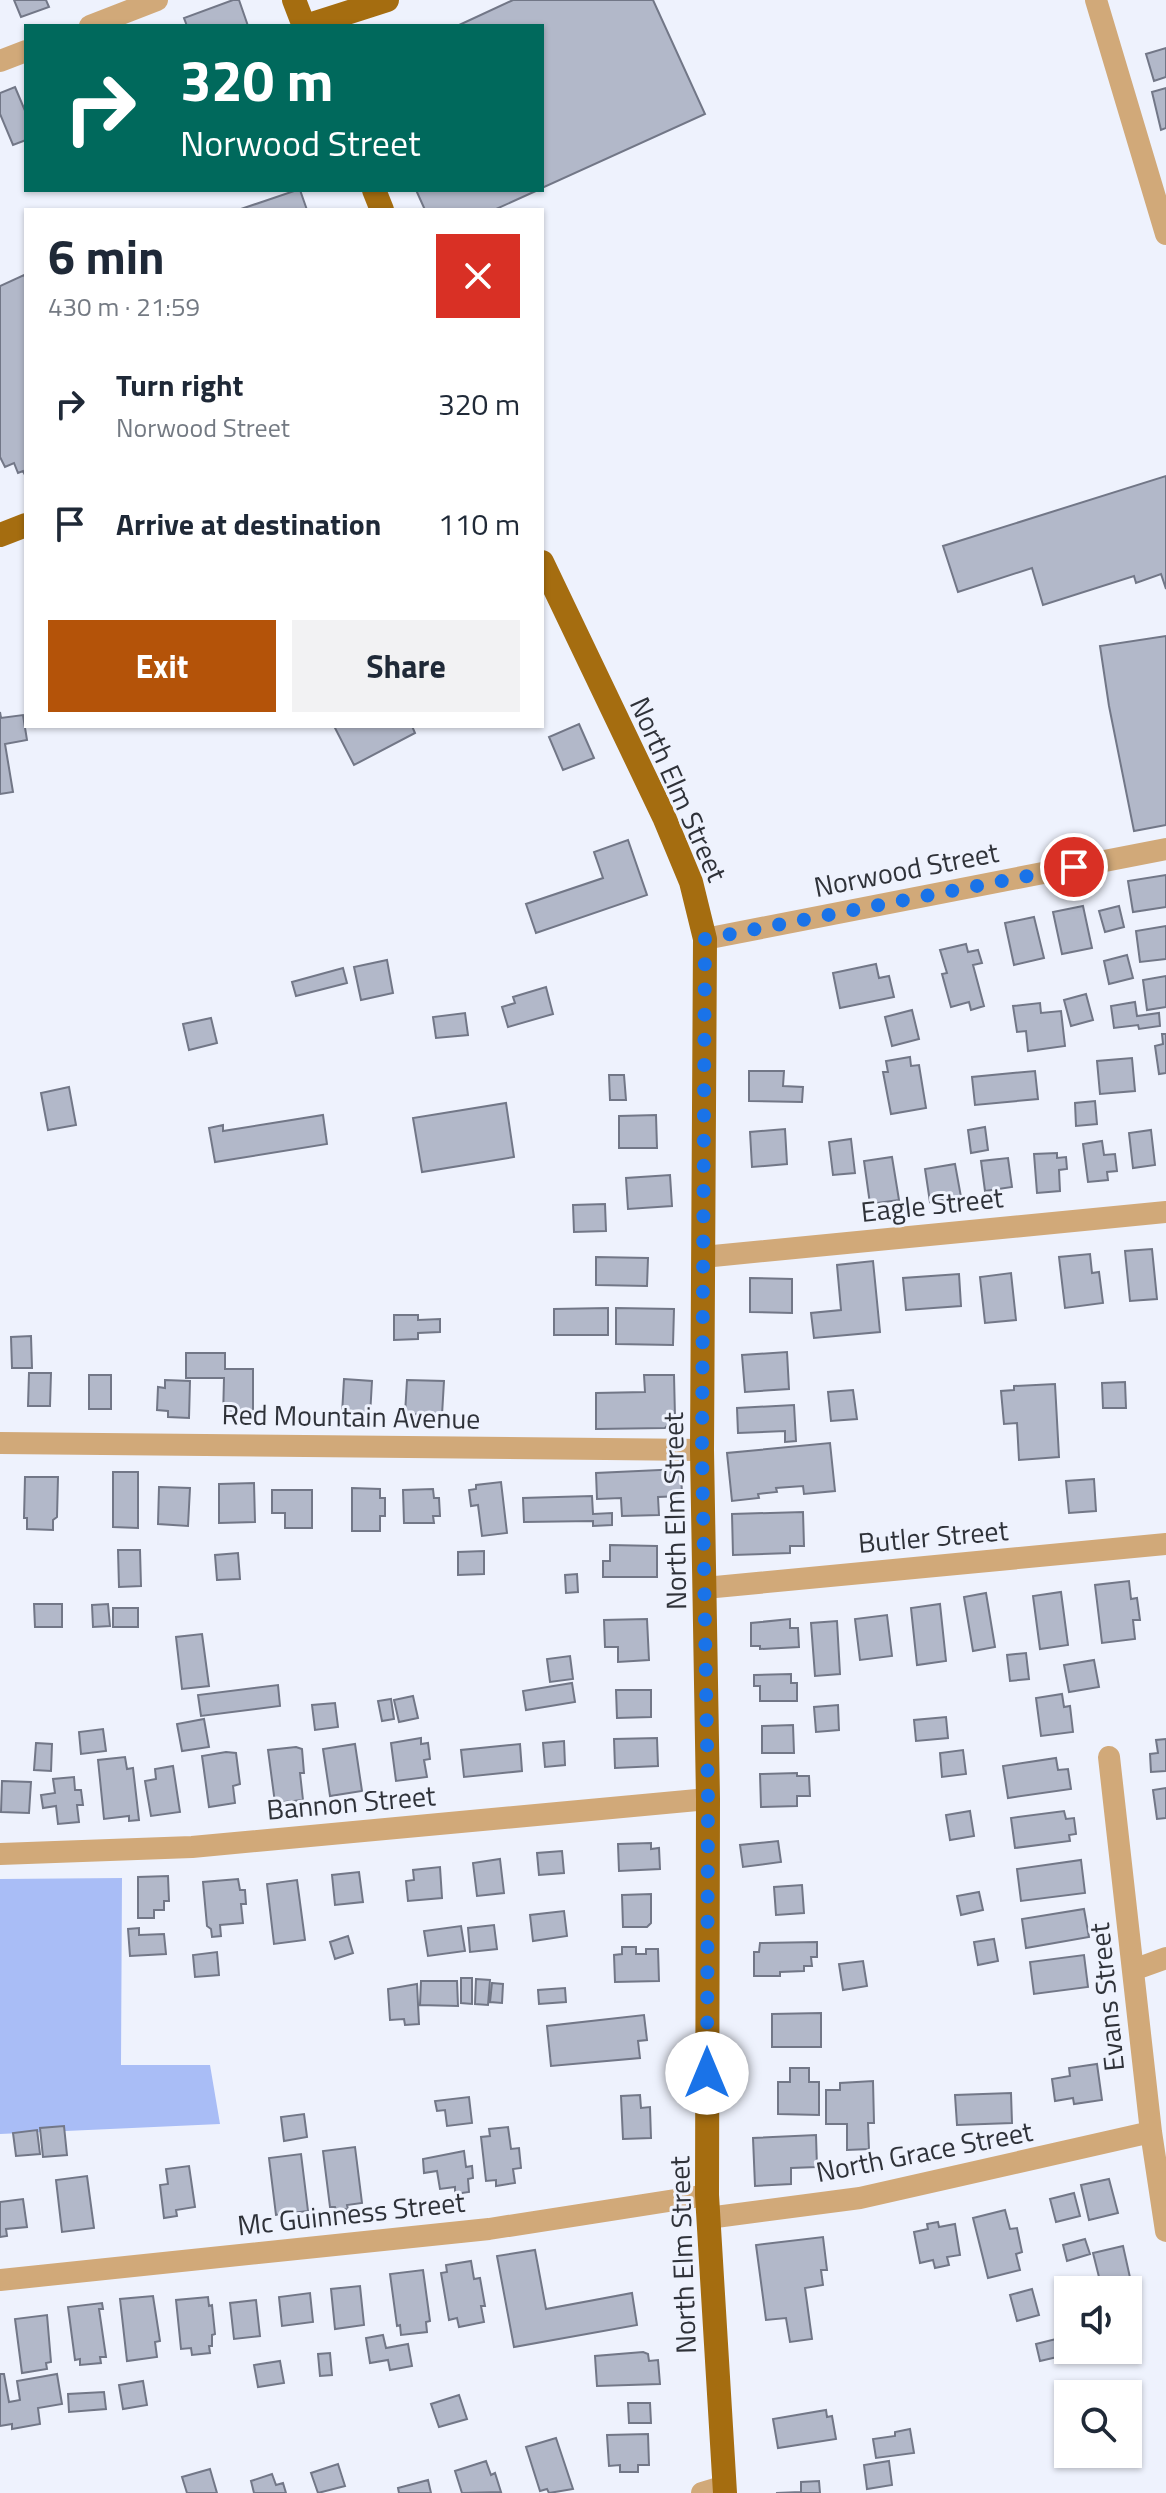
<!DOCTYPE html>
<html lang="en">
<head>
<meta charset="utf-8">
<style>
	:root { --surface:#fff; --page:#f2f2f3; --text:#1f2937; --muted:#747a83; --accent:#b45309 }
	body { margin:0; font-family:"Titillium Web",sans-serif; background:var(--page); color:var(--text); height:100vh; display:flex; flex-direction:column; font-size:30px; white-space:nowrap }
	* { box-sizing:border-box; margin:0 }
	p { font-size:26px; color:var(--muted) }
	.icon { flex:none; width:44px; height:44px; fill:none; stroke:currentColor; stroke-width:2; stroke-linecap:round; stroke-linejoin:round }
	.map { position:relative; flex:1; overflow:hidden }
	.sheet { position:absolute; left:24px; top:208px; width:520px; height:520px; display:flex; flex-direction:column; background:var(--surface); border-radius:0px; box-shadow:0 2px 6px #0004 }
	.sheet>* { flex:none }
	.hud { position:absolute; left:24px; top:24px; width:520px; height:168px; border-radius:0px; box-shadow:0 2px 6px #0004; background:#00695c; color:#fff; overflow:hidden }
	.fabs { position:absolute; left:1054px; top:2276px; display:grid; gap:16px }
	.fabs a { display:grid; place-items:center; width:88px; height:88px; border-radius:0px; background:var(--surface); box-shadow:0 2px 6px #0004; font-size:40px }
	.pin { position:absolute; display:grid; place-items:center; width:68px; height:68px; color:#fff; margin:-34px; border:4px solid #fff; border-radius:50%; box-shadow:0 2px 8px #0007 }
	.me { position:absolute; width:88px; margin:-44px; rotate:0deg; stroke-linejoin:round; filter:drop-shadow(0 0 6px #0008) }
	.turn { display:flex; align-items:center; gap:28px; height:168px; padding:0 24px; font-size:36px }
	.turn .icon { width:104px; height:104px; stroke-width:2.5 }
	.turn b { display:block; font-size:56px; line-height:68px }
	.round { display:grid; place-items:center; flex:none; width:84px; height:84px; border-radius:0px; background:var(--page) }
	.summary { display:flex; align-items:center; justify-content:space-between; height:136px; padding:0 24px }
	h1 { font-size:48px; font-weight:700; line-height:60px }
	.cta { display:flex; gap:16px; margin-top:auto; padding:16px 24px }
	.cta a { flex:1; height:92px; border-radius:0px; background:var(--accent); color:#fff; font-size:32px; font-weight:700; line-height:92px; text-align:center }
	.cta a+a { background:var(--page); color:var(--text) }
	ul { padding:0; list-style:none }
	li { display:flex; align-items:center; gap:24px; height:120px; padding:0 24px }
	li div { flex:1 }
	li b { display:block; font-size:30px }
	li em { font-style:normal }
	.map>svg:first-child { display:block }
</style>
</head>
<body>
<div class="map">
<svg width="1166" height="2493" viewBox="0 0 1166 2493">
	<rect width="100%" height="100%" fill="#eef2fd"/>
	<path fill="#a9bdf6" d="M122,1878L121,2065H210L220,2124L0,2134V1879Z"/>
	<path fill="#b2b8c9" stroke="#727787" stroke-width="2" d="M14,0H46L49,7L21,17Z
		M233,0H239L248,26H187L184,18Z
		M513,0H653L705,114L542,188V26H457Z
		M1166,48V77L1154,81L1146,54Z
		M15,87L26,113V140L13,145L0,114V93Z
		M1166,88V128L1161,130L1152,92Z
		M297,190H300L307,210H238Z
		M416,190H538L494,210H425Z
		M24,275L26,279V477L23,471L18,473L14,463L5,467L0,457V286Z
		M1166,476V589L1161,574L1136,583L1134,576L1043,605L1032,568L958,592L943,546Z
		M1166,636V825L1134,831L1109,706L1100,646Z
		M0,712L1,718L23,715L27,740L5,744L13,792L0,794Z
		M579,724L594,758L563,770L549,737Z
		M334,726H412L415,733L354,765Z
		M628,840L647,895L536,933L526,904L603,878L594,852Z
		M1166,875V907L1133,912L1128,881Z
		M1083,906L1092,948L1062,954L1053,912Z
		M1119,906L1124,927L1105,932L1099,911Z
		M1034,917L1044,958L1014,965L1005,923Z
		M1166,926V959L1140,962L1136,931Z
		M966,944L968,952L978,950L982,963L973,965L984,1006L971,1010L969,1002L951,1007L942,974L947,973L940,950Z
		M1127,955L1133,978L1109,984L1104,961Z
		M387,960L393,993L361,1000L354,967Z
		M876,964L879,978L889,976L894,997L840,1008L833,973Z
		M343,968L347,983L296,996L292,982Z
		M1166,976V1007L1147,1010L1143,980Z
		M546,987L553,1014L508,1027L502,1007L515,1003L513,997Z
		M1086,994L1093,1020L1071,1026L1064,1000Z
		M1135,1002L1137,1016L1159,1013L1160,1026L1139,1029L1138,1025L1114,1028L1111,1006Z
		M1040,1003L1041,1013L1061,1011L1065,1046L1028,1051L1026,1031L1017,1032L1013,1006Z
		M912,1010L919,1039L892,1046L885,1017Z
		M465,1013L468,1035L436,1038L433,1017Z
		M211,1018L217,1043L189,1050L183,1024Z
		M1162,1034H1166V1073L1159,1074L1155,1046L1163,1044Z
		M910,1057L911,1066L919,1065L926,1108L891,1114L883,1072H888L886,1061Z
		M1132,1058L1135,1091L1100,1094L1097,1061Z
		M749,1071H784L783,1086L803,1087L802,1102L749,1101Z
		M1035,1071L1038,1099L975,1105L972,1077Z
		M609,1075H624L626,1100H610Z
		M69,1087L76,1125L48,1130L41,1093Z
		M1095,1101L1097,1124L1076,1126L1075,1103Z
		M506,1103L514,1157L422,1172L413,1118Z
		M323,1115L327,1144L215,1162L209,1128L223,1125V1131Z
		M656,1115L657,1148H619V1116Z
		M985,1127L988,1150L971,1153L968,1130Z
		M785,1129L787,1164L752,1167L750,1132Z
		M1151,1130L1155,1165L1133,1168L1129,1133Z
		M851,1139L855,1173L833,1175L829,1142Z
		M1102,1141L1104,1155L1115,1154L1117,1171L1107,1172L1108,1180L1088,1182L1083,1144Z
		M1057,1153V1158L1066,1157L1067,1169L1059,1170L1060,1191L1037,1193L1034,1154Z
		M892,1157L899,1200L870,1204L864,1161Z
		M1008,1158L1012,1187L985,1191L981,1161Z
		M955,1164L961,1197L930,1202L925,1169Z
		M670,1175L672,1206L628,1209L626,1178Z
		M605,1204L606,1231L574,1232L573,1205Z
		M1152,1249L1157,1299L1130,1301L1125,1251Z
		M1090,1254L1092,1273L1099,1272L1103,1303L1065,1308L1059,1257Z
		M596,1257L648,1258L647,1286L596,1285Z
		M873,1261L880,1332L814,1338L811,1313L841,1310L837,1265Z
		M1011,1273L1016,1320L985,1323L980,1277Z
		M959,1274L961,1306L906,1310L903,1278Z
		M750,1278L792,1279V1313L750,1312Z
		M608,1308V1335H554V1309Z
		M616,1308L674,1309L673,1345L616,1344Z
		M394,1315H418V1320L440,1319V1332L418,1333V1339L394,1340Z
		M31,1336L32,1368H12L11,1337Z
		M787,1352L789,1389L745,1392L742,1355Z
		M186,1353H225V1369H253V1419H223L224,1378H186Z
		M29,1373H51L50,1406H28Z
		M89,1375H111V1409H89Z
		M644,1375H674L675,1417L665,1428L596,1429V1393L645,1392Z
		M344,1379L372,1381L370,1416L342,1414Z
		M165,1380L190,1381L189,1418L168,1417V1411L157,1410L158,1387L165,1388Z
		M407,1380L444,1381L442,1415L405,1414Z
		M1125,1382L1126,1408H1103L1102,1383Z
		M1055,1384L1059,1457L1019,1460L1017,1423L1004,1424L1001,1391L1014,1390V1386Z
		M853,1390L857,1419L831,1421L828,1392Z
		M794,1405L796,1441L785,1442V1431L738,1433L737,1408Z
		M830,1443L835,1491L804,1494L803,1486L776,1488L777,1492L758,1494L759,1498L732,1501L727,1453Z
		M681,1469L682,1496L658,1497L659,1515L622,1516L621,1498L597,1499L596,1473Z
		M113,1472H138V1528L113,1527Z
		M25,1477H58L57,1517L53,1520V1530L27,1529V1518H24Z
		M1094,1479L1096,1511L1069,1513L1066,1481Z
		M501,1482L507,1533L482,1536L478,1505L471,1506L469,1490L476,1489V1485Z
		M254,1483L255,1522L219,1523V1484Z
		M159,1487L190,1488L188,1526L158,1524Z
		M352,1488L380,1489V1498H385V1516H380V1531H352Z
		M433,1489L434,1498H439L440,1516H433L434,1523H404L403,1490Z
		M272,1490H312V1528H285V1513H272Z
		M592,1496L593,1514L612,1513V1525L593,1526V1521L524,1522L523,1498Z
		M803,1512L804,1546H790V1553L733,1555L732,1514Z
		M610,1545L657,1546V1577H603V1561H610Z
		M118,1550H140L141,1586L119,1587Z
		M484,1551V1574L458,1575V1552Z
		M238,1553L240,1579L217,1580L215,1555Z
		M577,1574L578,1592L566,1593L565,1575Z
		M1129,1581L1131,1599L1137,1598L1140,1620H1133L1135,1639L1102,1643L1095,1585Z
		M1061,1592L1068,1645L1040,1649L1033,1596Z
		M986,1593L995,1647L973,1651L964,1597Z
		M34,1604H62V1627H35Z
		M108,1604L110,1626L93,1627L92,1605Z
		M940,1604L946,1661L917,1665L911,1608Z
		M113,1608H138V1627H113Z
		M887,1615L892,1656L860,1660L855,1619Z
		M647,1619L649,1660L618,1662V1647H605L604,1620Z
		M790,1619V1628H798L799,1647L760,1649V1646H751V1623Z
		M837,1621L840,1674L815,1676L811,1623Z
		M202,1634L209,1686L182,1689L176,1637Z
		M1026,1653L1029,1679L1010,1681L1007,1655Z
		M570,1656L573,1679L550,1682L547,1659Z
		M1094,1660L1099,1687L1069,1692L1064,1665Z
		M791,1674V1683H797V1701H760V1686H754V1675Z
		M572,1683L575,1702L526,1710L523,1691Z
		M278,1685L280,1706L201,1716L198,1695Z
		M616,1690H651V1717L617,1718Z
		M1062,1694L1064,1707L1070,1706L1073,1732L1041,1736L1036,1698Z
		M413,1696L418,1718L399,1722L394,1700Z
		M391,1699L394,1719L382,1721L378,1701Z
		M335,1703L338,1727L315,1730L312,1705Z
		M838,1705L839,1730L816,1732L814,1707Z
		M946,1717L948,1738L916,1741L914,1720Z
		M204,1719L209,1747L182,1751L177,1724Z
		M793,1725L794,1753H762V1726Z
		M103,1729L106,1751L81,1754L79,1732Z
		M421,1738V1744L428,1743L430,1759L424,1760L427,1777L396,1781L391,1743Z
		M657,1738L658,1766L615,1768L614,1739Z
		M1166,1739V1771L1151,1772L1150,1754L1158,1753L1156,1740Z
		M564,1741L565,1765L545,1767L543,1743Z
		M36,1743L52,1744L51,1771L34,1770Z
		M355,1744L362,1791L330,1796L323,1749Z
		M520,1744L522,1771L464,1777L461,1750Z
		M296,1747L302,1749L304,1773H300L303,1800L275,1803L268,1750Z
		M963,1750L966,1774L942,1777L940,1753Z
		M226,1752L236,1753L240,1784L233,1786L235,1803L209,1807L202,1756Z
		M125,1757L127,1769L133,1768L139,1820L129,1821V1816L104,1819L98,1760Z
		M1056,1758L1058,1770L1068,1769L1071,1789L1008,1798L1003,1766Z
		M173,1766L180,1812L151,1816L145,1781L156,1779L155,1769Z
		M797,1773V1776H809L810,1796H797V1806L761,1807L760,1774Z
		M74,1777L75,1790H81L83,1805H77L79,1822L58,1824L56,1806L43,1808L41,1795L55,1793L53,1779Z
		M2,1781L31,1782L29,1813L1,1812Z
		M1166,1788V1818L1157,1819L1153,1790Z
		M970,1811L974,1836L950,1840L946,1815Z
		M1064,1811L1066,1819L1074,1818L1076,1834L1069,1835L1070,1841L1015,1848L1011,1818Z
		M778,1841L781,1862L743,1867L740,1845Z
		M651,1843V1849L659,1848L660,1869L619,1871L618,1844Z
		M562,1851L564,1873L539,1875L537,1853Z
		M500,1859L504,1893L477,1896L473,1863Z
		M1081,1860L1085,1893L1021,1901L1017,1869Z
		M440,1867L442,1898L408,1901L406,1881L414,1880L413,1870Z
		M359,1872L363,1902L335,1905L332,1875Z
		M168,1876L169,1901H164V1910H154V1918H138V1877Z
		M238,1879L240,1890H245L246,1904H241L243,1923L220,1925L221,1936L212,1937L211,1929L207,1926L203,1882Z
		M297,1880L305,1940L274,1944L267,1884Z
		M802,1885L804,1913L776,1915L774,1887Z
		M979,1892L983,1910L961,1915L957,1896Z
		M651,1894V1923L647,1927H623L622,1895Z
		M1084,1909L1089,1937L1026,1948L1022,1919Z
		M564,1911L567,1936L533,1941L530,1915Z
		M494,1925L497,1949L470,1952L468,1928Z
		M461,1926L465,1951L428,1956L424,1931Z
		M139,1928V1935L164,1934L166,1954L130,1956L128,1929Z
		M348,1936L353,1953L335,1959L330,1942Z
		M994,1939L998,1961L978,1965L974,1942Z
		M817,1942V1957H811L812,1966H804V1971L780,1972V1976H754V1952H759L760,1943Z
		M622,1947H636V1954H646V1949H658L659,1981L615,1982L614,1955L622,1954Z
		M217,1952L219,1975L195,1977L193,1955Z
		M1084,1955L1088,1987L1034,1994L1030,1962Z
		M863,1961L867,1986L843,1990L839,1964Z
		M461,1978H472V2004L461,2003Z
		M476,1979L490,1980L488,2005L475,2004Z
		M421,1981H457L458,2006L420,2005Z
		M492,1983L503,1984L502,2003L490,2002Z
		M417,1984L419,2024L405,2025L404,2019L390,2020L388,1989Z
		M565,1988L566,2002L539,2004L538,1990Z
		M821,2013V2047H772V2014Z
		M644,2015L647,2040L638,2041L640,2058L551,2066L547,2026Z
		M1097,2064L1102,2100L1074,2104L1073,2098L1055,2101L1052,2079L1070,2076L1069,2068Z
		M790,2068H809V2082H819V2115L778,2114V2082H790Z
		M873,2081L874,2123H868L869,2149L847,2150V2124H826V2090H840V2083Z
		M1011,2093L1012,2123L957,2125L955,2095Z
		M640,2095L641,2108L650,2107L651,2138L623,2139L621,2096Z
		M469,2097L472,2123L447,2126L445,2110L437,2111L435,2101Z
		M304,2114L307,2137L284,2141L281,2117Z
		M64,2126L67,2155L43,2157L40,2128Z
		M508,2127L511,2149L519,2148L521,2168L513,2169L515,2183L496,2186V2180L486,2181L481,2137L490,2136L489,2129Z
		M37,2130L40,2154L16,2156L13,2133Z
		M816,2135L817,2167L791,2168V2184L755,2186L753,2138Z
		M355,2147L362,2203L347,2205L348,2209L336,2210L335,2207H330L323,2151Z
		M464,2151L466,2167L472,2166L473,2178L468,2179L469,2192L455,2194V2187L440,2189L437,2171L424,2173L423,2159Z
		M301,2154L308,2211L276,2215L269,2158Z
		M189,2166L195,2207L176,2210L177,2216L164,2218L160,2185L168,2184L166,2169Z
		M87,2176L94,2228L62,2232L56,2180Z
		M1109,2179L1118,2213L1089,2220L1081,2185Z
		M1074,2193L1080,2216L1056,2222L1050,2199Z
		M23,2199L27,2227L6,2229L7,2236L0,2237V2202Z
		M1005,2210L1010,2229L1017,2228L1022,2252L1016,2254L1020,2270L988,2278L973,2218Z
		M938,2222L939,2227L955,2224L960,2255L947,2257L949,2265L935,2268L933,2260L920,2263L914,2232L928,2229L927,2224Z
		M823,2237L827,2270H821L823,2285L805,2288L812,2339L790,2342L786,2318L766,2320L756,2245Z
		M1085,2239L1090,2254L1067,2261L1063,2245Z
		M1123,2246L1131,2282L1102,2289L1093,2253Z
		M535,2250L546,2309L632,2293L637,2325L514,2347L497,2256Z
		M471,2261L474,2279L480,2278L485,2306H481L484,2322L459,2327L457,2318L449,2320L441,2273L447,2272L446,2265Z
		M423,2270L430,2321L426,2322L427,2332L401,2335L400,2325L397,2326L390,2274Z
		M360,2286L364,2325L335,2329L331,2289Z
		M1032,2289L1039,2315L1017,2321L1010,2295Z
		M310,2293L313,2322L282,2326L279,2297Z
		M153,2296L160,2341L155,2342L157,2357L127,2361L120,2299Z
		M208,2297L209,2306L212,2305L215,2334L212,2335V2346H209L210,2353L192,2355L191,2348L181,2349L176,2300Z
		M256,2300L260,2336L234,2339L230,2303Z
		M102,2303L103,2309H99L106,2357H100L101,2363L80,2365V2359L75,2360L68,2307Z
		M47,2315L51,2362L46,2363L47,2369L22,2373L15,2319Z
		M383,2335L386,2348L408,2344L412,2366L390,2370L388,2360L370,2363L366,2338Z
		M1068,2336V2350H1079V2352L1040,2361L1036,2344Z
		M643,2352L648,2354L649,2361L658,2360L660,2384L597,2386L595,2356Z
		M330,2353L332,2375L320,2376L318,2354Z
		M280,2361L284,2383L258,2387L254,2365Z
		M0,2374H4L9,2402L20,2400L17,2381L57,2374L62,2404L38,2408L40,2424L12,2429V2424L0,2426Z
		M143,2381L147,2405L123,2409L119,2385Z
		M104,2392L106,2409L69,2412L68,2394Z
		M459,2395L467,2419L439,2427L431,2404Z
		M628,2403H650L651,2423H629Z
		M826,2410L827,2417L832,2416L836,2439L778,2448L773,2419Z
		M910,2429L914,2453L876,2458L873,2439L895,2436V2432Z
		M648,2434L649,2465H638V2472H620V2465L609,2466L607,2435Z
		M556,2438L573,2489L549,2493L547,2489L540,2491L526,2447Z
		M486,2461L491,2475L495,2473L501,2492L462,2493L455,2471Z
		M889,2461L892,2485L867,2489L864,2465Z
		M338,2464L345,2486L318,2493L311,2473Z
		M210,2469L217,2493H187L182,2477Z
		M272,2474L276,2485L283,2483L286,2493H254L251,2481Z
		M428,2480L431,2493H399L398,2488Z
		M819,2481L820,2493H776L801,2492V2482Z"/>
	<g fill="none" stroke-linecap="round" stroke-linejoin="round">
		<path stroke="#d1a979" stroke-width="22" d="M1096,0L1166,234
			M90,26L157,0
			M0,61L26,51
			M705,939L1166,849
			M703,1257L1166,1212
			M0,1443L702,1450
			M705,1588L1166,1544
			M1109,1757L1151,2132L1166,2231
			M0,1854L192,1847L708,1799
			M1133,1970L1166,1958
			M708,2218L860,2198L1151,2132
			M0,2280L489,2229L707,2195
			M702,2493L725,2486"/>
		<path stroke="#a56d10" stroke-width="24" d="M294,0L304,26
			M306,26L387,0
			M374,190L382,210
			M0,535L26,525
			M542,562L664,817L691,882L705,939L702,1450L708,1799L707,2195L725,2493"/>
	</g>
	<g fill="none" stroke-linecap="round" stroke-linejoin="round">
		<path stroke="#1a73e8" stroke-width="14" stroke-dasharray="0 25.2" d="M707,2073L708,1799L702,1450L705,939L1074,867"/>
	</g>
	<g text-anchor="middle" dominant-baseline="central" stroke-width="6" stroke-linejoin="round" paint-order="stroke">
		<g font-size="28" fill="#2f3239" stroke="#eef2fd">
			<text transform="translate(679 789) rotate(66)">North Elm Street</text>
			<text transform="translate(906 869) rotate(-11)">Norwood Street</text>
			<text transform="translate(932 1204) rotate(-6)">Eagle Street</text>
			<text transform="translate(351 1416) rotate(1)">Red Mountain Avenue</text>
			<text transform="translate(674 1511) rotate(-91)">North Elm Street</text>
			<text transform="translate(933 1536) rotate(-5)">Butler Street</text>
			<text transform="translate(351 1802) rotate(-5)">Bannon Street</text>
			<text transform="translate(1106 1997) rotate(-96)">Evans Street</text>
			<text transform="translate(924 2151) rotate(-11)">North Grace Street</text>
			<text transform="translate(351 2213) rotate(-6)">Mc Guinness Street</text>
			<text transform="translate(682 2255) rotate(-92)">North Elm Street</text>
		</g>
	</g>
</svg>
<div class="fabs">
<a><svg class="icon" aria-label="sound" viewBox="0 0 24 24"><path d="M4 9h4l5-4v14l-5-4H4zM17 9q2 3 0 6"/></svg></a>
<a><svg class="icon" aria-label="search" viewBox="0 0 24 24"><circle cx="10" cy="10" r="6"/><path d="M15 15l6 6"/></svg></a>
</div>
<div class="pin" style="left:1074px;top:867px;background:#d93025"><svg class="icon" aria-label="arrive" viewBox="0 0 24 24"><path d="M6 21V4h12l-3 4 3 4H6"/></svg></div>
<svg class="me" style="left:707px;top:2073px" viewBox="-20 -20 40 40"><circle r="19" fill="#fff"/><path d="M0-13L10 11 0 6-10 11z" fill="#1a73e8"/></svg>
<div class="hud">
<div class="turn"><svg class="icon" aria-label="right" viewBox="0 0 24 24"><path d="M7 20v-9h11M14 6l5 5-5 5"/></svg><div><b>320 m</b>Norwood Street</div></div>
</div>
<section class="sheet">
<div class="summary"><div><h1>6 min</h1><p>430 m · 21:59</p></div><a class="round" style="background:#d93025;color:#fff"><svg class="icon" aria-label="close" viewBox="0 0 24 24"><path d="M6 6l12 12M18 6L6 18"/></svg></a></div>
<ul>
<li><svg class="icon" aria-label="right" viewBox="0 0 24 24"><path d="M7 20v-9h11M14 6l5 5-5 5"/></svg><div><b>Turn right</b><p>Norwood Street</p></div><em>320 m</em></li>
<li><svg class="icon" aria-label="arrive" viewBox="0 0 24 24"><path d="M6 21V4h12l-3 4 3 4H6"/></svg><div><b>Arrive at destination</b></div><em>110 m</em></li>
</ul>
<div class="cta"><a>Exit</a><a>Share</a></div>
</section>
</div>
</body>
</html>
